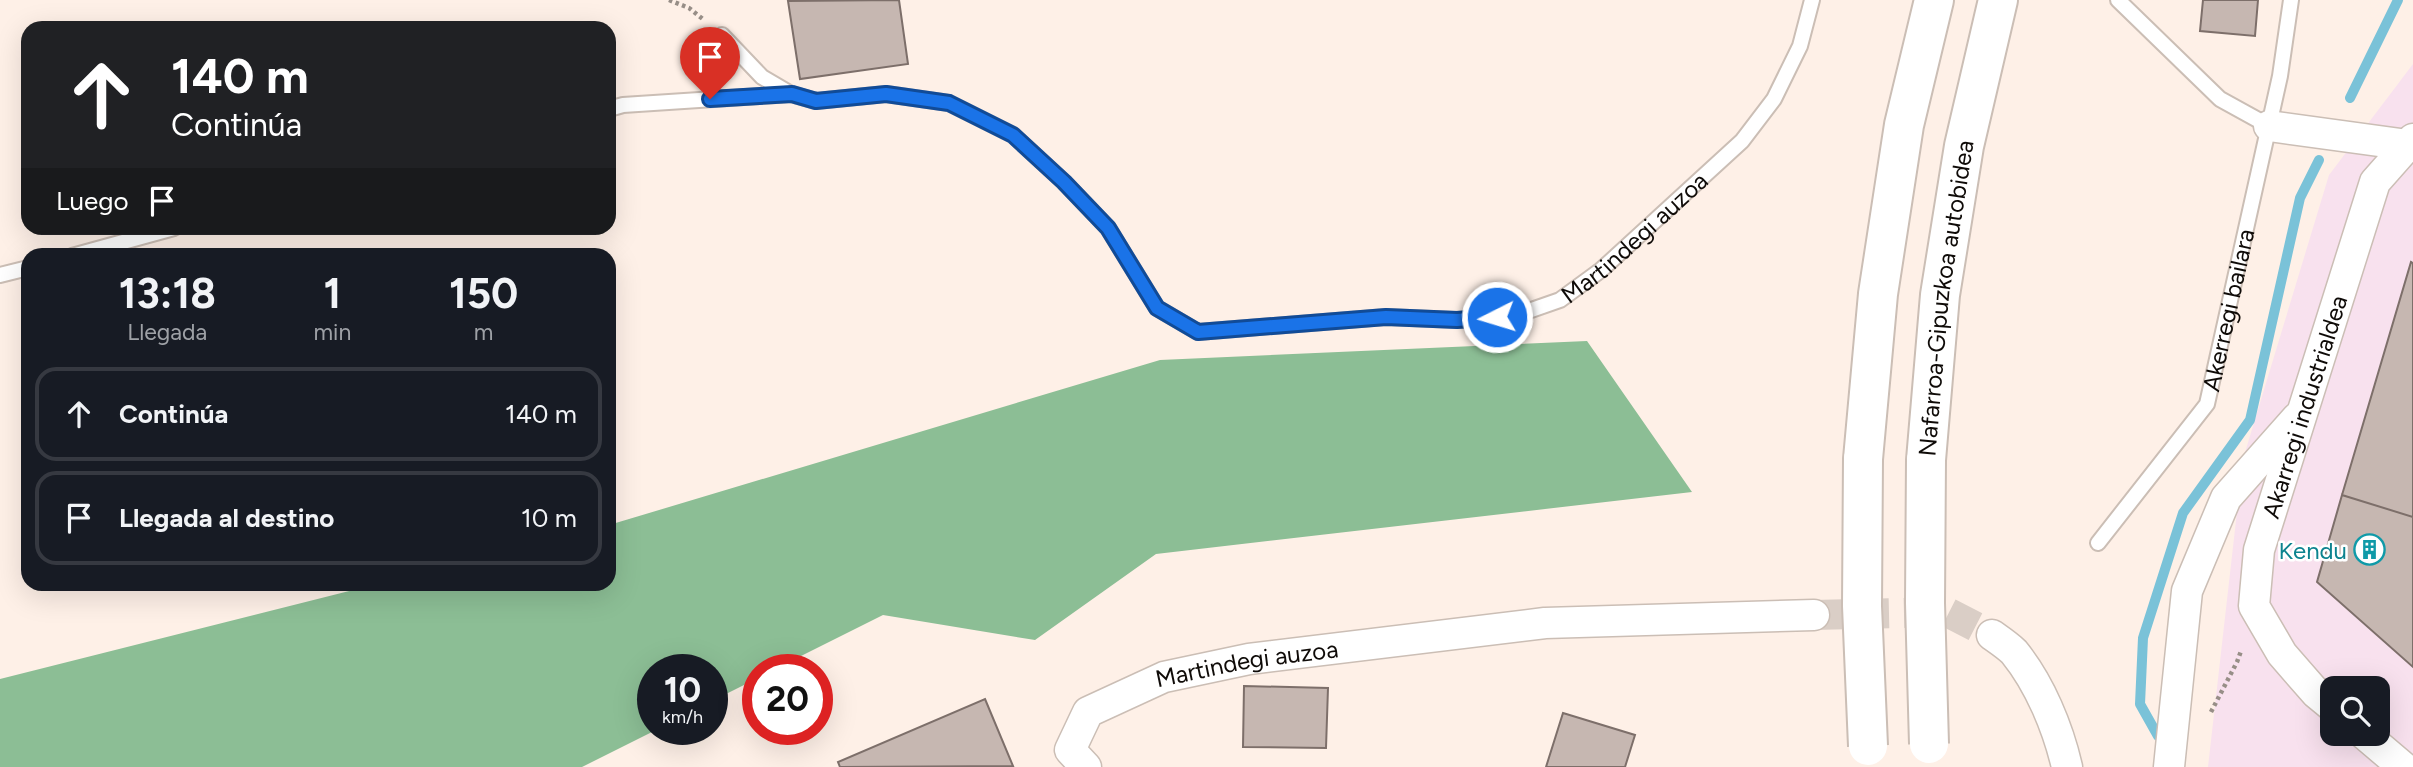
<!DOCTYPE html>
<html lang="es">
<head>
<meta charset="utf-8">
<style>
	:root { --surface:#171b24; --page:#242831; --text:#f1f3f6; --muted:#9ea1a6; --line:#363941 }
	body { margin:0; font-family:Figtree,sans-serif; background:var(--page); color:var(--text); height:100vh; display:flex; flex-direction:column; font-size:26px; white-space:nowrap }
	* { box-sizing:border-box; margin:0 }
	p { font-size:23px; color:var(--muted) }
	.icon { flex:none; width:38px; height:38px; fill:none; stroke:currentColor; stroke-width:2; stroke-linecap:round; stroke-linejoin:round }
	.map { position:relative; flex:1; overflow:hidden }
	.sheet { position:absolute; left:21px; top:248px; width:595px; height:343px; display:flex; flex-direction:column; background:var(--surface); border-radius:21px; box-shadow:0 7px 28px #0002 }
	.sheet>* { flex:none }
	.guide { position:absolute; left:21px; top:21px; width:595px; height:214px; border-radius:21px; box-shadow:0 7px 28px #0002; background:#202124; color:#fff; overflow:hidden }
	.buttons { position:absolute; left:2320px; top:676px; display:grid; gap:14px }
	.buttons a { display:grid; place-items:center; width:70px; height:70px; border-radius:14px; background:var(--surface); box-shadow:0 7px 28px #0002; font-size:35px }
	.speed { position:absolute; left:637px; top:654px; display:flex; gap:14px; font-size:35px; font-weight:700; text-align:center }
	.speed>* { display:grid; place-content:center; width:91px; height:91px; border-radius:50%; background:var(--surface); box-shadow:0 7px 28px #0002; line-height:1 }
	.speed small { font-size:18px; font-weight:400 }
	.speed .limit { border:10px solid #d22; background:#fff; color:#111 }
	.pin { position:absolute; display:grid; place-items:center; width:60px; height:60px; color:#fff; margin:-72px -30px; border-radius:50% 50% 50% 0; rotate:-45deg; box-shadow:0 0 7px #0007 }
	.pin .icon { rotate:45deg }
	.me { position:absolute; width:77px; margin:-38px; rotate:265deg; stroke-linejoin:round; filter:drop-shadow(0 0 5px #0008) }
	.turn { display:flex; align-items:center; gap:24px; height:147px; padding:0 35px; font-size:32px }
	.turn .icon { width:91px; height:91px; stroke-width:2.5 }
	.turn b { display:block; font-size:49px; line-height:60px }
	.then { display:flex; align-items:center; height:66px; padding:0 35px; background:#0003; gap:14px; font-size:26px }
	.eta { display:flex; justify-content:space-evenly; align-items:center; height:119px; text-align:center }
	.eta b { font-size:42px; font-weight:700; line-height:49px }
	ul { padding:0; list-style:none }
	li { display:flex; align-items:center; gap:21px; height:94px; margin:0 14px 10px; padding:0 21px; border:4px solid var(--line); border-radius:21px }
	li div { flex:1 }
	li b { display:block; font-size:26px }
	li em { font-style:normal }
	.map>svg:first-child { display:block }
</style>
</head>
<body>
<div class="map">
<svg width="2413" height="767" viewBox="0 0 2413 767">
	<rect width="100%" height="100%" fill="#fef0e7"/>
	<path fill="#f8e1ee" fill-rule="evenodd" d="M2413,64V767H2208L2243,459L2329,175ZM2333,688H2378V733H2333Z"/>
	<path fill="#8cbe95" d="M1587,341L1692,492L1156,554L1035,640L883,615L773,670H758V678L712,701V670H653V730H656L582,767H0V679L373,585L609,584V525L1160,360Z"/>
	<g fill="none" stroke-linecap="round" stroke-linejoin="round">
		<path stroke="#7ac2d8" stroke-width="10" d="M2350,98L2398,0
			M2158,736L2140,704L2143,638L2183,513L2250,420L2300,198L2319,160"/>
	</g>
	<path fill="#c6b7b1" stroke="#7d6f6a" stroke-width="2" d="M899,0L908,64L800,79L788,1Z
		M2203,0H2258L2255,36L2200,31Z
		M2411,262L2413,263V517L2342,495Z
		M2342,495L2413,517V667L2317,582Z
		M1244,686L1328,688L1326,748L1243,747Z
		M985,699L1013,766L840,767L838,762Z
		M1563,713L1635,735L1625,767H1546Z"/>
	<g fill="none" stroke-linecap="round" stroke-linejoin="round">
		<path stroke="#dacec6" stroke-width="30" stroke-dasharray="30 15" stroke-linecap="butt" d="M1814,615L1947,612L1992,635"/>
		<defs>
			<g id="lane">
				<path d="M2118,0L2220,99L2269,126"/>
				<path id="s1" d="M722,35L762,77L791,94L816,101L886,94L949,103L1013,135L1064,182L1108,228L1157,308L1198,332L1386,317L1457,320L1517,315L1560,300L1601,270L1742,141L1774,99L1800,46L1812,0"/>
				<path d="M609,109L623,105L791,94"/>
				<path d="M72,256L174,228"/>
				<path d="M0,275L28,268"/>
				<path id="s2" d="M2098,543L2207,404L2280,76L2291,0"/>
			</g>
			<g id="street">
				<path d="M2269,126L2408,145"/>
				<path d="M1992,635C1999,640 2008,646 2014,652C2040,684 2058,728 2067,767"/>
				<path id="s3" d="M2333,707L2316,693L2282,654L2254,606L2259,550L2375,182L2413,139"/>
				<path d="M2363,733L2403,767"/>
				<path id="s4" d="M1086,767L1070,750L1088,712L1164,677L1249,659L1545,623L1814,615"/>
				<path d="M2169,767L2187,591L2226,498L2297,418"/>
			</g>
			<g id="highway">
				<path d="M1863,459L1878,294L1904,125L1934,0"/>
				<path id="s5" d="M1926,460L1940,295L1964,146L1998,0"/>
			</g>
		</defs>
		<use href="#lane" stroke="#cbbeb5" stroke-width="18"/>
		<use href="#street" stroke="#cbbeb5" stroke-width="33"/>
		<use href="#highway" stroke="#cbbeb5" stroke-width="42"/>
		<path stroke="#978e87" stroke-width="4.5" stroke-dasharray="3.5 3.5" stroke-linecap="butt" d="M669,0L689,8L704,20
			M2211,712L2237,662L2241,651"/>
		<use href="#lane" stroke="#fff" stroke-width="14"/>
		<use href="#street" stroke="#fff" stroke-width="30"/>
		<use href="#highway" stroke="#fff" stroke-width="38"/>
		<defs>
			<path id="highway-bridge" d="M1863,459L1862,606L1868,746
				M1926,460L1925,603L1929,744"/>
		</defs>
		<use href="#highway-bridge" stroke="#cbbeb5" stroke-width="42" stroke-linecap="butt"/>
		<use href="#highway-bridge" stroke="#fff" stroke-width="38"/>
	</g>
	<g fill="none" stroke-linecap="round" stroke-linejoin="round">
		<defs>
			<path id="route" d="M710,99L792,94L816,101L886,94L949,103L1013,135L1064,182L1108,228L1157,308L1198,332L1386,317L1457,320L1497,317"/>
		</defs>
		<use href="#route" stroke="#114b97" stroke-width="18"/>
		<use href="#route" stroke="#1a73e8" stroke-width="12"/>
	</g>
	<defs>
		<symbol id="building-ring" viewBox="-11 -11 22 22"><circle r="9.5" fill="#fff" stroke="#0f9aa8" stroke-width="1.5"/><path d="M-4-6H4V6H1V3H-1V6H-4ZM-2.5-4.3h1.7v1.8h-1.7ZM.8-4.3h1.7v1.8H.8ZM-2.5-1h1.7V.8h-1.7ZM.8-1h1.7V.8H.8Z" fill="#0f9aa8"/></symbol>
	</defs>
	<g fill-rule="evenodd">
		<use href="#building-ring" x="2352" y="532" width="35" height="35"/>
	</g>
	<g text-anchor="middle" dominant-baseline="central" stroke-width="5" stroke-linejoin="round" paint-order="stroke">
		<g font-size="24" fill="#0f0b08" stroke="#fff">
			<text stroke="none"><textPath href="#s1" startOffset="1060">Martindegi auzoa</textPath></text>
			<text stroke="none"><textPath href="#s5" startOffset="163">Nafarroa-Gipuzkoa autobidea</textPath></text>
			<text stroke="none"><textPath href="#s2" startOffset="273">Akerregi bailara</textPath></text>
			<text stroke="none"><textPath href="#s3" startOffset="336">Akarregi industrialdea</textPath></text>
			<text stroke="none"><textPath href="#s4" startOffset="233">Martindegi auzoa</textPath></text>
		</g>
		<g font-size="24" fill="#0d838f" stroke="#fff" text-anchor="end">
			<text x="2347" y="550">Kendu</text>
		</g>
	</g>
</svg>
<div class="buttons">
<a><svg class="icon" aria-label="search" viewBox="0 0 24 24"><circle cx="10" cy="10" r="6"/><path d="M15 15l6 6"/></svg></a>
</div>
<div class="speed"><div>10<small>km/h</small></div><div class="limit">20</div></div>
<div class="pin" style="left:710px;top:99px;background:#d93025"><svg class="icon" aria-label="arrive" viewBox="0 0 24 24"><path d="M6 21V4h12l-3 4 3 4H6"/></svg></div>
<svg class="me" style="left:1497px;top:317px" viewBox="-20 -20 40 40"><circle r="17" fill="#1a73e8" stroke="#fff" stroke-width="3"/><path d="M0-11L8 9 0 5-8 9z" fill="#fff"/></svg>
<div class="guide">
<div class="turn"><svg class="icon" aria-label="ahead" viewBox="0 0 24 24"><path d="M12 20V5M6 11l6-6 6 6"/></svg><div><b>140 m</b>Continúa</div></div>
<div class="then">Luego<svg class="icon" aria-label="arrive" viewBox="0 0 24 24"><path d="M6 21V4h12l-3 4 3 4H6"/></svg></div>
</div>
<section class="sheet">
<div class="eta">
<div><b>13:18</b><p>Llegada</p></div>
<div><b>1</b><p>min</p></div>
<div><b>150</b><p>m</p></div>
</div>
<ul>
<li><svg class="icon" aria-label="ahead" viewBox="0 0 24 24"><path d="M12 20V5M6 11l6-6 6 6"/></svg><div><b>Continúa</b></div><em>140 m</em></li>
<li><svg class="icon" aria-label="arrive" viewBox="0 0 24 24"><path d="M6 21V4h12l-3 4 3 4H6"/></svg><div><b>Llegada al destino</b></div><em>10 m</em></li>
</ul>
</section>
</div>
</body>
</html>
